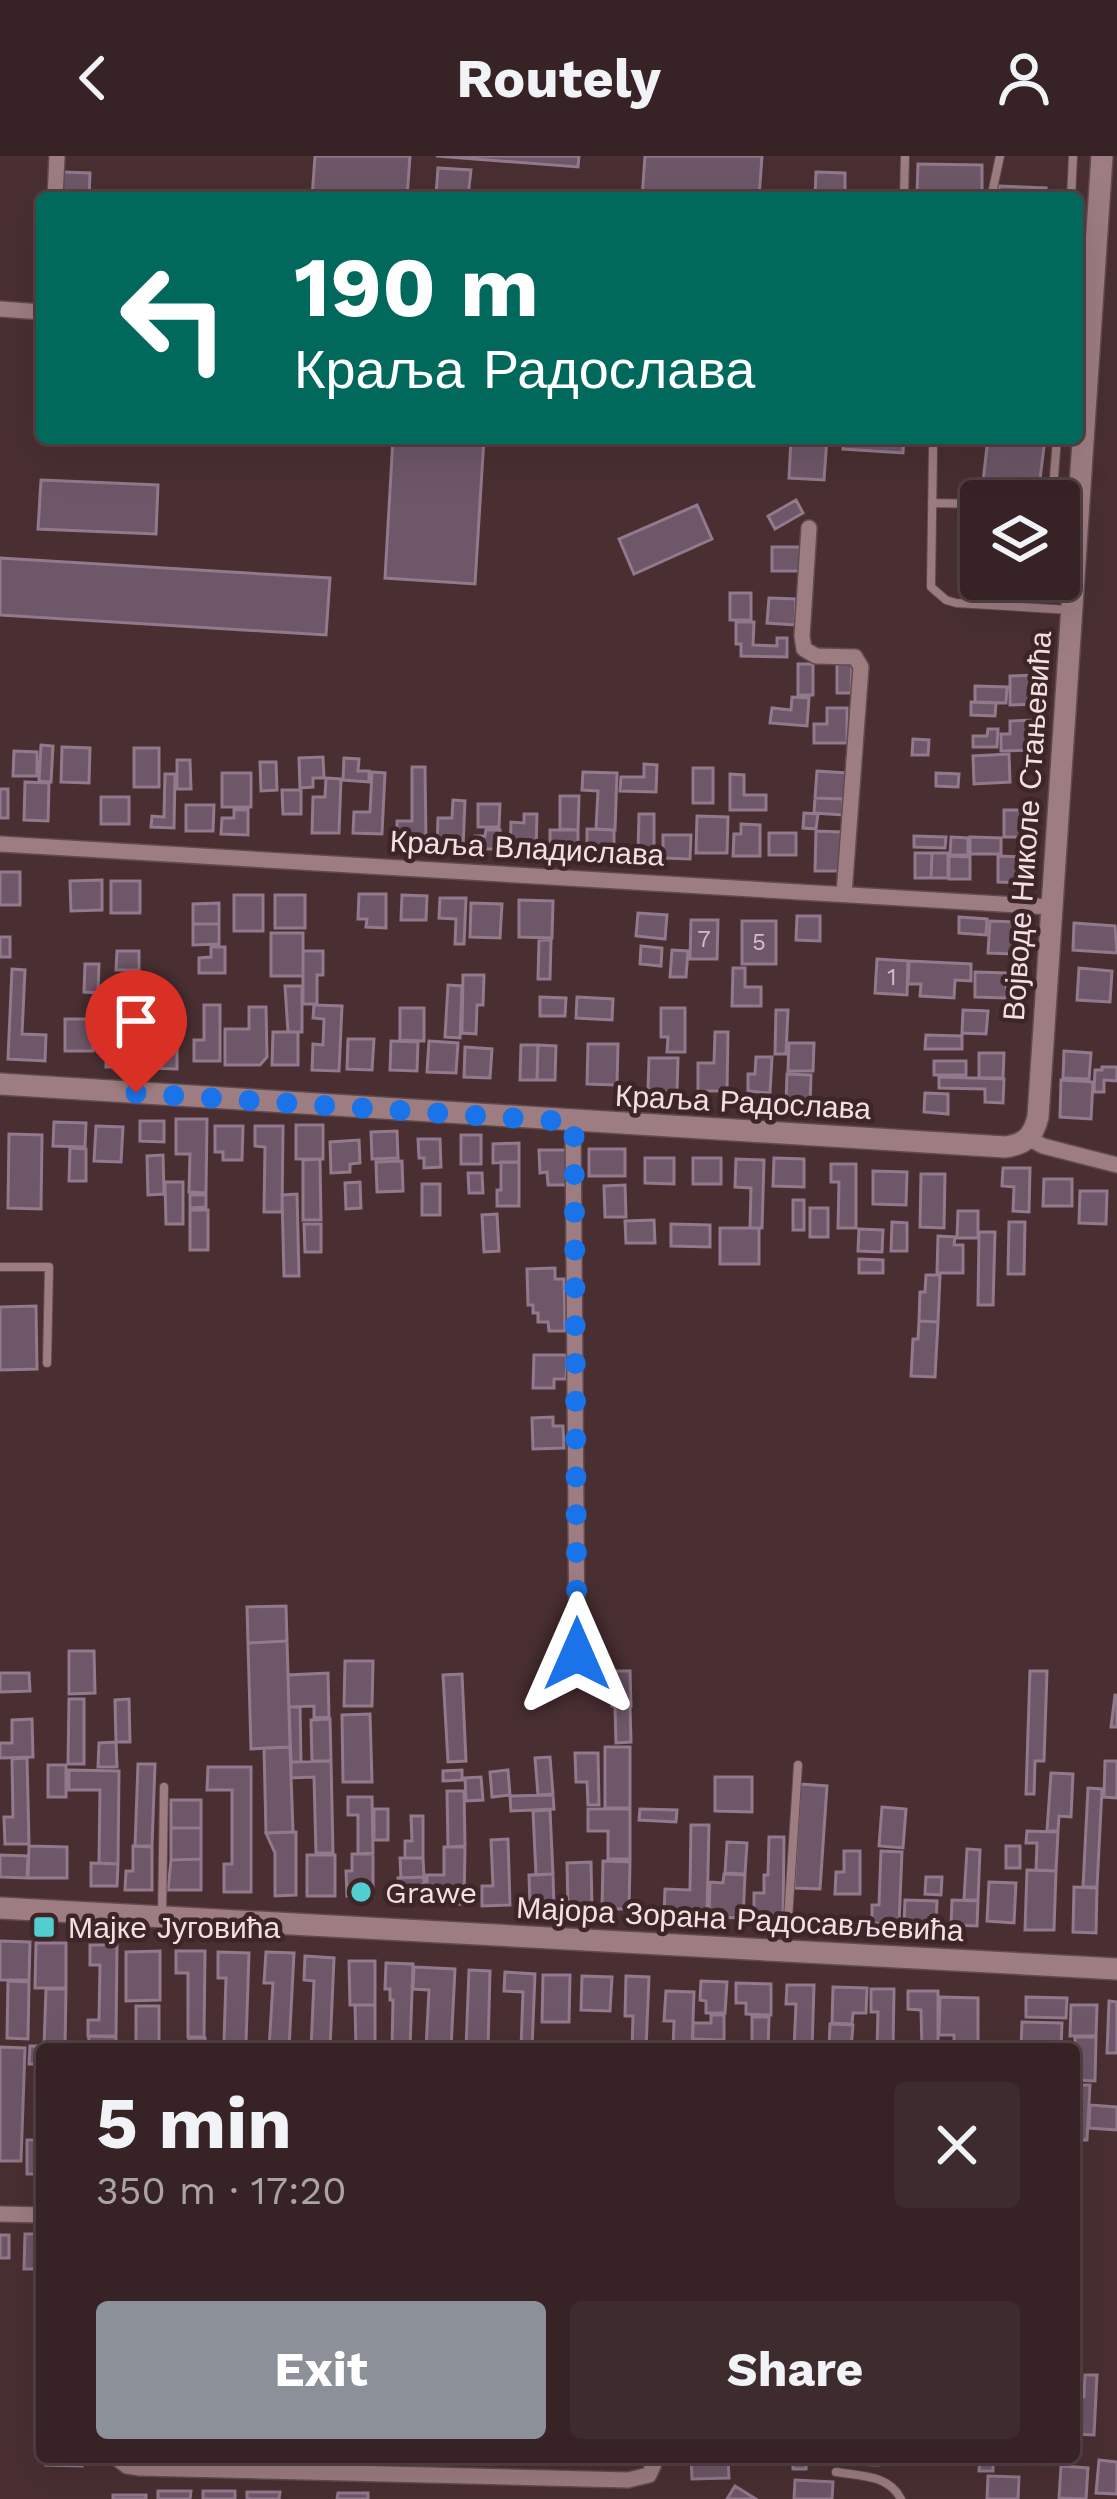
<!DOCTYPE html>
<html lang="en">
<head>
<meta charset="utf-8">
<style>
	:root { --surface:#372326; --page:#3e2b2e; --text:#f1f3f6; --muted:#aaa4a7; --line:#514043; --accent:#8c9099 }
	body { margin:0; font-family:"Work Sans",sans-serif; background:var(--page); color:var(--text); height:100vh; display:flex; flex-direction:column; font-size:45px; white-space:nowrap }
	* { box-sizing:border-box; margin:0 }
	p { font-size:39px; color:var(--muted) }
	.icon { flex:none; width:66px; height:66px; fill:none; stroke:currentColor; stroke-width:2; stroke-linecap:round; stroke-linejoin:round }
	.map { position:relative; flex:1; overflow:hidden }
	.sheet { position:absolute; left:36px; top:1887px; width:1044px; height:420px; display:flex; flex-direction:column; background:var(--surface); border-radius:12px; box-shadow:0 12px 48px #0002,0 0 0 3px var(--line) }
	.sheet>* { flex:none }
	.guide { position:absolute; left:36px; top:36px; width:1047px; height:252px; border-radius:12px; box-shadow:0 12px 48px #0002,0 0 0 3px var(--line); background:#00695c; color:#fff; overflow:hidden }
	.tools { position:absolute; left:960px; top:324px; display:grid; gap:24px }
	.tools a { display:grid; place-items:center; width:120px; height:120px; border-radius:12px; background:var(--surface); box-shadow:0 12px 48px #0002,0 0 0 3px var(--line); font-size:60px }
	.pin { position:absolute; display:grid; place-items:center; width:102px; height:102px; color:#fff; margin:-123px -51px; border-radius:50% 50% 50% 0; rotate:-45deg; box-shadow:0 0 12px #0007 }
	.pin .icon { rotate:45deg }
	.me { position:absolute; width:132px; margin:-66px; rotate:0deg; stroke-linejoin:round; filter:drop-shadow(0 0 9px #0008) }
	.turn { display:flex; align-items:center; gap:42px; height:252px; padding:0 60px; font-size:54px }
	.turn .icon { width:156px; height:156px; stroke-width:2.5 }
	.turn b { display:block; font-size:84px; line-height:102px }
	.round { display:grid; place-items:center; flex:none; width:126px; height:126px; border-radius:12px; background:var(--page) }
	.headline { display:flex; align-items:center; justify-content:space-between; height:204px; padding:0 60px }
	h1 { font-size:72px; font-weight:700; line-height:90px }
	.action { display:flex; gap:24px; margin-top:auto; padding:24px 60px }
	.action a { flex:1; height:138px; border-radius:12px; background:var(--accent); color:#fff; font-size:48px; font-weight:700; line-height:138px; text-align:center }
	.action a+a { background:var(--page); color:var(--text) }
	header { display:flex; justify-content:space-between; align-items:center; height:156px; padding:0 60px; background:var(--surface); font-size:54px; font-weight:700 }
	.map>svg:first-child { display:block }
</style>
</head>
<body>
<header><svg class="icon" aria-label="back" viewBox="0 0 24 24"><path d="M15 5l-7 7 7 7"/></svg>Routely<svg class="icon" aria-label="person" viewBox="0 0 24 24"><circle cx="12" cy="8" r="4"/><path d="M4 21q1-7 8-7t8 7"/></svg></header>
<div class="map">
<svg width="1117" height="2343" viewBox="0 0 1117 2343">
	<rect width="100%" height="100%" fill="#492f32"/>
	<path fill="#6e5768" stroke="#92798b" stroke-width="3" d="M315,0H410L407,42H312Z
		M436,0H579L578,11Z
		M645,0H762L759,42H642Z
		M918,8L982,9V40L917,38Z
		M438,12L471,14L468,41L436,39Z
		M63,16L90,17L89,42H61Z
		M816,16L845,17V42H815Z
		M999,30L1046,32L1045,42H999Z
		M393,282H484L475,428L385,422Z
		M791,282H827L824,324L789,322Z
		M844,282H904L903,297L843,293Z
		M988,282H1045L1038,340L982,334Z
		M41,324L158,329L156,378L38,373Z
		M796,344L803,357L775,373L768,360Z
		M697,349L712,383L634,418L619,383Z
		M772,391H800V415H772Z
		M0,402L330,422L326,479L0,459Z
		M1018,423H1045V437L1017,436Z
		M730,437H751V464H730Z
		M769,442L796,443L795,469L767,467Z
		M736,466H754L753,489L777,490V482H787V501L741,500V488H736Z
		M837,507H852L851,537H837Z
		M798,508H813V539H798Z
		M1041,519V548L1010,549V520Z
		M975,530L1007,531L1006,547L975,546Z
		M792,541L809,542L807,570L770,567L772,552L791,554Z
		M971,546L996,547L995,560L971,559Z
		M827,552H847V587H814V568H827Z
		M1035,564L1036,594L1001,595V578H1010V565Z
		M988,573H998L997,591H973V580H987Z
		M913,583L929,584L928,599H912Z
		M41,589L53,590L51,626L39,625Z
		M62,591L90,592L89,627L61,626Z
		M134,592H159V631H134Z
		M14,595L37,596V620H13Z
		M1009,598L1010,626L974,628L973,600Z
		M323,601L324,622H313V631L300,632L299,602Z
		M344,602L359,603L358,615H369V626L343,624Z
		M177,604H190L191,633H177Z
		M260,606H276L277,634L261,635Z
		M644,608L657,609L656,636L620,635L621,621H644Z
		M412,611H425L426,687H397V665H412Z
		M693,612H713V647H693Z
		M817,615L847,617L846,643L815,642Z
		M372,616L385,617L382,678L353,677L354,656H370Z
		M583,616L617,617L615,674L596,673L598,635L582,634Z
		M222,617H251V651H222Z
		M936,617L959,618L958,631L936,630Z
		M165,618H175L174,672L151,671L152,660L164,661Z
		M730,618L744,619V639H766V654H730Z
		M326,622L341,623L339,677H312L313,641H325Z
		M25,626L49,627L48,665L24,664Z
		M0,633H8V662H0Z
		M282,634H301V658H283Z
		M560,640H579L578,674L560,673Z
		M101,641H129V668H101Z
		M815,642L843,643V659L814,657Z
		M453,644L465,645L463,691H437L438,662H452Z
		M478,648H500L499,671H478Z
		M186,649H214L213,675H186Z
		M234,654H248V679L221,678L222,662H234Z
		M1004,654H1031V681H1004Z
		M804,657L818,658L816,673L803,672Z
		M524,658H537L536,695H510L511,666L524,667Z
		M639,658H654V696H638Z
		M697,660L728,661L727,697H696Z
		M741,668L760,669V700H733L734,678H741Z
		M587,673L614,674V696L587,695Z
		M486,674H500V693H475V680H485Z
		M550,674H578V696L550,695Z
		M816,675L841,676L840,715H815Z
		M769,677H796V699H769Z
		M663,679H691L690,703L663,702Z
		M914,680L946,681L945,692L914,691Z
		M951,681L968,682V699H950Z
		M970,681L1001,682V698H970Z
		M915,697H932L931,722H915Z
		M932,697H948V722H931Z
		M949,700L970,701V723H949Z
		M998,700L1027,701L1026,727L998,726Z
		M0,716H20V749H0Z
		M102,724V754L71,755L70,725Z
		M111,725H140V757H111Z
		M359,738H386V772L366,771L367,763H358Z
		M234,739H263V775H234Z
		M275,739H305V772H275Z
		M402,739L427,740L426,764H401Z
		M440,742H466L464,788H455L456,763L439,762Z
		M519,744L553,745L552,782L519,781Z
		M219,747V768H193V748Z
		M471,747L502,748L500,782L470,781Z
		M638,757L667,759L665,783L636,780Z
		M797,760H820V785L796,784Z
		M959,761L987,763L986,779L959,777Z
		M691,764H718L717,803H690Z
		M742,765H776V808H742Z
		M990,765L1015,766L1014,798L988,797Z
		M1074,767L1115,770L1117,797L1073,794Z
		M193,768H219V788L193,789Z
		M271,777H303V820H271Z
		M0,781H10V801H0Z
		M539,784H551L550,823H538Z
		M641,790L662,792L661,810L640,808Z
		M211,791H225V817H199V802L211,801Z
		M672,794L688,795L686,821H670Z
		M117,795H139V814H116Z
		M303,795H323V819H317V848H303Z
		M877,803L908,805L907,839L875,837Z
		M909,805L971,808V825L955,824L954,842L920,840L921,828H908Z
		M85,808H99L98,837L84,836Z
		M733,812H745V831H761V850H732Z
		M1079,812L1112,815L1110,846L1077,844Z
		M12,813L25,814L22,878L46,879L45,905L8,903Z
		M975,816L1007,817L1006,842L975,841Z
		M463,819H484L483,849H477L476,878L462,877Z
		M448,829L462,830L460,882L445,881Z
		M285,830H302V876H288Z
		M540,841L566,842L565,860H540Z
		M577,841L613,843L612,864L576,862Z
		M204,849H220V905H194V884H204Z
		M314,849L342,850L339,915L312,914L313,888L323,889L324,863L313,862Z
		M249,851H266L267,901L260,909H225V873H249Z
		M125,852H137L136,911H106L107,880H125Z
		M400,852H424V885L400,884Z
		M661,852H685V896H667L668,881H661Z
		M776,854H788L786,898H775Z
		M963,854L988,855L986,878L962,877Z
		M164,862H177V913L144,912V892H163Z
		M65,863H93V895H65Z
		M273,876H298V909H272Z
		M715,876H728L727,935H698V907H714Z
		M926,879L962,880V893H925Z
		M348,883H374L372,914L347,913Z
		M391,885L418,886L417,915L390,914Z
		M429,885L458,887L456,917L427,916Z
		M789,887H814L813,915H788Z
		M588,888H618L617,929L587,928Z
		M521,889H538L537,924H520Z
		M538,889L556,890L555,924H537Z
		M465,891L492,893L490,922L464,921Z
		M1064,895L1091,897L1089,923L1063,922Z
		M979,897H1004L1003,922H979Z
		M756,901H772L770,937L748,935V918H755Z
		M649,902H678L677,936L648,935Z
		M934,905H966V919H934Z
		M1102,911H1117V925L1104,924V936H1094L1095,914H1102Z
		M787,918L811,919L810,949L786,947Z
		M939,921L1004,923L1003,947L985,946V933L939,932Z
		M1061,924L1093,926L1091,963L1060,961Z
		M925,937L948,938V958L924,956Z
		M176,963H207L206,1037L189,1036L190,998H176Z
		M140,965H164V986L140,985Z
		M54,966L86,967L85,991L53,990Z
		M296,969H323V1003H296Z
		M96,970L123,971L121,1006L94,1005Z
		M215,970H243L242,1004H223V996H215Z
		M255,970H283L282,1056H264L265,991L255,990Z
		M397,975L398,1002L372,1003L371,976Z
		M9,978L42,979L41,1053L8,1052Z
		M461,979H481V1008H461Z
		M418,983H440L441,1011L424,1012V1002H419Z
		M359,984L360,1007L350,1008V1016L331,1017L330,986Z
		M519,987V1006L493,1007V988Z
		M70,992L86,993V1025H69Z
		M589,993H625V1020H589Z
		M539,994H567V1029H548L547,1016L540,1017Z
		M163,999L164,1038L148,1039L147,1000Z
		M645,1002H674V1028L645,1027Z
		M693,1002H721V1028H693Z
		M774,1002L804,1003V1031L773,1030Z
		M320,1003L321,1064H303V1004Z
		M736,1003L764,1004L762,1072H750L751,1032L735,1031Z
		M402,1005L403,1035L377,1036L376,1006Z
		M501,1006H519V1050H497V1034H501Z
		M831,1008H856V1072H838L839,1026H831Z
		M1003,1012H1030L1029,1056L1013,1055L1014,1031L1002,1030Z
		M873,1015L907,1016L906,1049L873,1048Z
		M468,1017H482L483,1037H469Z
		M921,1018H945L944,1072L920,1071Z
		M1044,1023H1072V1050H1043Z
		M165,1026H183V1068H166Z
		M360,1026L361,1052L346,1053L345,1027Z
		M422,1028H440V1059H422Z
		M625,1029L626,1061H605L604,1030Z
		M1080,1035H1107L1106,1068L1079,1067Z
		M297,1038L299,1120H284L282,1039Z
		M190,1039H206V1051L190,1052Z
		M793,1044H804V1074H793Z
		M810,1052H828V1081H810Z
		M190,1054H208V1094H190Z
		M958,1055H978V1082H957Z
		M497,1058L499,1095L484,1096L482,1059Z
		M654,1064L655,1087H626L625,1065Z
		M892,1066L907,1067V1095H891Z
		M1009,1066H1025L1024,1118H1008Z
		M304,1068H321V1096H305Z
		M671,1068L710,1069V1091L671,1090Z
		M720,1072H759V1108H720Z
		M859,1073L883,1074L882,1096L858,1095Z
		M979,1076H995L993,1149H978Z
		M938,1080L955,1081L954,1089H963V1117H937Z
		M859,1103L883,1104V1117H859Z
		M555,1112V1123H564L565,1175H549L548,1166H538V1157H533V1149H528L527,1113Z
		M926,1119H940L938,1166L919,1165L920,1136H925Z
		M36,1150L37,1213L0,1214V1151Z
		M919,1165L938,1166L935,1221L911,1220L913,1183H918Z
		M534,1199H567L566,1223H554V1232H533Z
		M553,1261V1270H563L564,1292L533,1293L532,1262Z
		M286,1450L287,1485L248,1487L247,1451Z
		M287,1485L290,1591L251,1593L248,1487Z
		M69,1495H94L95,1537L69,1538Z
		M345,1505H373L372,1550H344Z
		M611,1515H630L631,1550H612Z
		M1030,1515H1047L1044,1605H1035L1034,1638H1026Z
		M0,1517H29L30,1535L0,1536Z
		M328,1517L329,1561L314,1562V1550L289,1551L288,1519Z
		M462,1518L466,1605L448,1606L443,1519Z
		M1115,1539H1117V1571H1111Z
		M69,1543H84V1608H68Z
		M129,1543L130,1586H116L115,1544Z
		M630,1550L631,1586L616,1587L615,1551Z
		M289,1551H300L301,1606H291Z
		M370,1558L372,1626H343L342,1559Z
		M32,1563L33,1601L0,1602V1587H12V1564Z
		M330,1563L331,1605H312L311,1564Z
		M116,1586L117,1611H98L99,1587Z
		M290,1591L293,1676L266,1677L264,1592Z
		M605,1591H630V1652H605Z
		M575,1597H598L599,1649H588L587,1626H576Z
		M550,1601L553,1638L538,1639L535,1602Z
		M27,1602L29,1688H5L4,1661H13L12,1603Z
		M331,1605L333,1697H316L314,1621L291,1622V1606Z
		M1105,1605H1117V1642L1104,1641Z
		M138,1608H155L152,1690H135Z
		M48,1609H66V1641H48Z
		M208,1611H251V1736H224V1708H232V1634H207Z
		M69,1614L119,1615L118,1708L99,1707L100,1634H69Z
		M462,1614V1624L443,1625V1615Z
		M508,1614L510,1639L492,1641L490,1616Z
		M1051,1617L1073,1618L1071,1661L1059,1660L1058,1675H1047Z
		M481,1621L483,1644L466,1645L465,1622Z
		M715,1621H752V1656L715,1655Z
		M800,1628L827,1630L820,1733L794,1732Z
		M1088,1632L1102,1633L1097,1731H1083Z
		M447,1635H464L465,1690L448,1691Z
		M553,1639L554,1653L511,1655L510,1640Z
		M348,1641H372L373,1697L358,1698V1659H348Z
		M171,1644H201V1672H171Z
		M882,1651L906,1653L903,1692L879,1690Z
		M374,1653H388V1684H374Z
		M588,1653H630V1703H608V1675H588Z
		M640,1653L677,1654L676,1666L639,1664Z
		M550,1654L553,1718L536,1719L533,1655Z
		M411,1660H423V1702H405V1685H412Z
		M691,1669H709L707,1760L664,1759L665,1733L690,1734Z
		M171,1672H201V1703L171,1704Z
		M1027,1675L1058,1676L1056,1715L1036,1714L1037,1687H1026Z
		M296,1676V1739L275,1740V1697L266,1677Z
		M769,1681H784L783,1762H754V1737H764V1719H768Z
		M508,1683L510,1749L482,1750V1730H493L491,1684Z
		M727,1686L747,1687L745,1718L725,1717Z
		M29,1690L67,1691V1722H28Z
		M133,1690L152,1691V1734H125L126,1715H133Z
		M1006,1690H1020V1712H1006Z
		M444,1691H465L464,1748H427V1719H444Z
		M967,1693L980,1694L978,1744H964Z
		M844,1695H860V1738H835L836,1716H844Z
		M881,1695L902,1696L899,1768L872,1767V1749H879Z
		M352,1698H373V1740H347L346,1715H352Z
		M0,1699L28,1700L27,1722L0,1721Z
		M307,1699H335V1740H307Z
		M400,1702H423L424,1721L401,1722Z
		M201,1703V1734H168L171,1704Z
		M603,1705L630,1706L629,1753H602Z
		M591,1706L592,1753L568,1754L567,1707Z
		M91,1707L118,1708L117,1730H91Z
		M1027,1714L1056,1715L1054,1774H1025Z
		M553,1718L554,1752L530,1753L529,1719Z
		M724,1718L745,1719L743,1762L709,1761L710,1726L723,1727Z
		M424,1721V1745H398V1722Z
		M926,1721H942L941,1739L925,1738Z
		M989,1726L1016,1727L1014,1767L987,1765Z
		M1074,1731L1097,1732L1096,1777L1073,1776Z
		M905,1744L937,1745L936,1770L904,1769Z
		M952,1744L978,1745L977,1770L951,1769Z
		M0,1785L30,1786L29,1824H0Z
		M36,1787H66V1832H35Z
		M90,1789H117L116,1880H88V1864H99L100,1809H90Z
		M160,1795V1844L126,1845V1796Z
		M176,1795H205L204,1881H188V1817H176Z
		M218,1796L249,1797L246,1887L224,1886L226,1822H218Z
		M266,1796L294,1797L289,1893H269L273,1827H264Z
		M305,1800L334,1802L330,1893H311L314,1825L304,1824Z
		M349,1805H375V1849H350Z
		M386,1807L413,1808L410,1893H392L393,1844H390V1833H385Z
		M414,1811L455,1813L451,1893H426L429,1834L413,1833Z
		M469,1814L490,1815L488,1893H466Z
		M505,1816L535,1818L532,1893H521L523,1836L504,1835Z
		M543,1819H570L569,1866H542Z
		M582,1820L612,1821L610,1855L581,1854Z
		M626,1820L649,1821L646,1893H632L633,1860H625Z
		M8,1825L29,1826L28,1883L7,1882Z
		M701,1825L727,1826L725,1857H706V1845L700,1844Z
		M736,1827L771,1828V1859L746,1858V1847H736Z
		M787,1829H814L812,1893H794L796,1848H786Z
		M833,1831L867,1832L866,1857H853L852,1868L832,1867Z
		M46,1833H66L65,1893H42V1908H29L30,1890H44Z
		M871,1833H894L893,1893H877L878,1856H871Z
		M666,1835L694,1836L692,1893H673L674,1865H664Z
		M908,1835H938V1893H922L921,1854L908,1853Z
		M940,1841L978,1842V1893H954V1879H939Z
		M1026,1841L1067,1842L1066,1862L1026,1861Z
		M1109,1845L1117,1846V1897H1107Z
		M355,1849H375V1893H356Z
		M1071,1849H1097L1096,1880H1070Z
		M136,1850H159V1893H136Z
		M711,1859H724V1884L693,1883V1867H711Z
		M752,1861H769L768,1893H752Z
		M1022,1866L1062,1867L1061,1893H1021Z
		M830,1868L853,1869L851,1893H829Z
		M89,1880L116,1881V1893L88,1892Z
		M1075,1881H1096L1095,1925L1074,1924Z
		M189,1882H205V1893H189Z
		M0,1891L25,1892L21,2005H0Z
		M1074,1929H1090L1087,1984H1074Z
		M1090,1949L1117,1951V1974L1089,1972Z
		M27,1984H42V2018H27Z
		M25,2078H42V2113H24Z
		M0,2079H9V2102H0Z
		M1085,2219H1097L1094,2279L1074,2278V2241H1084Z
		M46,2301H82V2310L46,2309Z
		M691,2301H728L729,2322L692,2323Z
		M793,2301H806V2313H793Z
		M845,2301H878V2309L845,2308Z
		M980,2301H993V2315H979Z
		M1099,2304L1117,2306V2338L1096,2337Z
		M1061,2310L1088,2312L1086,2343L1059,2342Z
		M988,2320L1019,2321L1018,2343H987Z
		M795,2324L833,2326L832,2343H794Z
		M735,2330L756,2343H727Z
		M158,2335H191L190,2343H158Z
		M203,2335H235V2343H203Z
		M247,2336H280L279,2343H247Z
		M338,2337H368V2343H337Z
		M113,2339H146V2343H113Z"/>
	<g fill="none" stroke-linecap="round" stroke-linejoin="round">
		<defs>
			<path id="service" d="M904,42L905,0
				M991,42L1000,0
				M1071,42L1073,0
				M933,293L931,431L946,444L956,447L1070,454
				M1046,345L1053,334L1057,282
				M932,347L981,348
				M0,1111H49L47,1207
				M162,1760L164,1631
				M786,1794L798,1609
				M836,2316C861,2320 889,2319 901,2343"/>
			<path id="minor" d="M55,42L57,0
				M0,153L42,156
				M809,372L802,480L804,493L816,500L855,501L861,511L844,738
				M0,688L1050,751
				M573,966L577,1498
				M1030,983L1043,990L1117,1009
				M0,2058L42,2059
				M115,2301L127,2310L140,2312L628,2324L649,2319L657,2301"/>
			<path id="tertiary" d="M0,928L1005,991C1025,988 1033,981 1038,961L1102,0"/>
			<path id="secondary" d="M0,1752L1117,1813"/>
		</defs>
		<use href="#service" stroke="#624b4e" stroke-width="10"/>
		<use href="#minor" stroke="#624b4e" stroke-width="18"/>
		<use href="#tertiary" stroke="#624b4e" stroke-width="24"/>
		<use href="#secondary" stroke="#624b4e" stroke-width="24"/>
		<use href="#service" stroke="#9d7d81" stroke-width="8"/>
		<use href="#minor" stroke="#9d7d81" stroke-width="15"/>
		<use href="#tertiary" stroke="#9d7d81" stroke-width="21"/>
		<use href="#secondary" stroke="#9d7d81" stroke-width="21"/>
	</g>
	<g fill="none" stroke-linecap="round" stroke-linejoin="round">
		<path stroke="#1a73e8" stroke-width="21" stroke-dasharray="0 37.8" d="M136,937L574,966L577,1498"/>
	</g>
	<g fill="#52cdd0" stroke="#3e2528" stroke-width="4.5">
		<circle cx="361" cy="1736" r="12"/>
		<rect x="32" y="1759" width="24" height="24" rx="6"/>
	</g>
	<g text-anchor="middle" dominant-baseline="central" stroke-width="9" stroke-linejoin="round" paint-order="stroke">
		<g font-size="24" fill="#d1bec4">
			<text x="704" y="783">7</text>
			<text x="759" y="786">5</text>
			<text x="892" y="821">1</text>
		</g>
		<g font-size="30" fill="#f2e0e2" stroke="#3e2528">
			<text transform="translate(1027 670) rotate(-86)">Војводе Николе Стањевића</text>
			<text transform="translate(527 692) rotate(3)">Краља Владислава</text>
			<text transform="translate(743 946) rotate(3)">Краља Радослава</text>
			<text transform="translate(740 1763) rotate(3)">Мајора Зорана Радосављевића</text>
		</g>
		<g font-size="30" fill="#f2e0e2" stroke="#3e2528" text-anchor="start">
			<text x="385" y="1736">Grawe</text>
			<text x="68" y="1771">Мајке Југовића</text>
		</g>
	</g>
</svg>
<div class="tools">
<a><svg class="icon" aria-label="layers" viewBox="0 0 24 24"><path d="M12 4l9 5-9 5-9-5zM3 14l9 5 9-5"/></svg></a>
</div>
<div class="pin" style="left:136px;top:937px;background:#d93025"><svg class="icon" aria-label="arrive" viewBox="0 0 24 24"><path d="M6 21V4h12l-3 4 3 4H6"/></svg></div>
<svg class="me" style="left:577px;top:1498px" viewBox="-20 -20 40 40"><path d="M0-17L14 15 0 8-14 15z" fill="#1a73e8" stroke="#fff" stroke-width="4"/></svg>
<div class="guide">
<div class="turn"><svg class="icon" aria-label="left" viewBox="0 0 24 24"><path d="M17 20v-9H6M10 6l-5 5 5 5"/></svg><div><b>190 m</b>Краља Радослава</div></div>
</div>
<section class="sheet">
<div class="headline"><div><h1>5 min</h1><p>350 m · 17:20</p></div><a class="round"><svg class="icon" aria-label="close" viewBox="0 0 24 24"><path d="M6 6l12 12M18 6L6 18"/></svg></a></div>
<div class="action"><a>Exit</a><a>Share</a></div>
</section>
</div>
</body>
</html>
